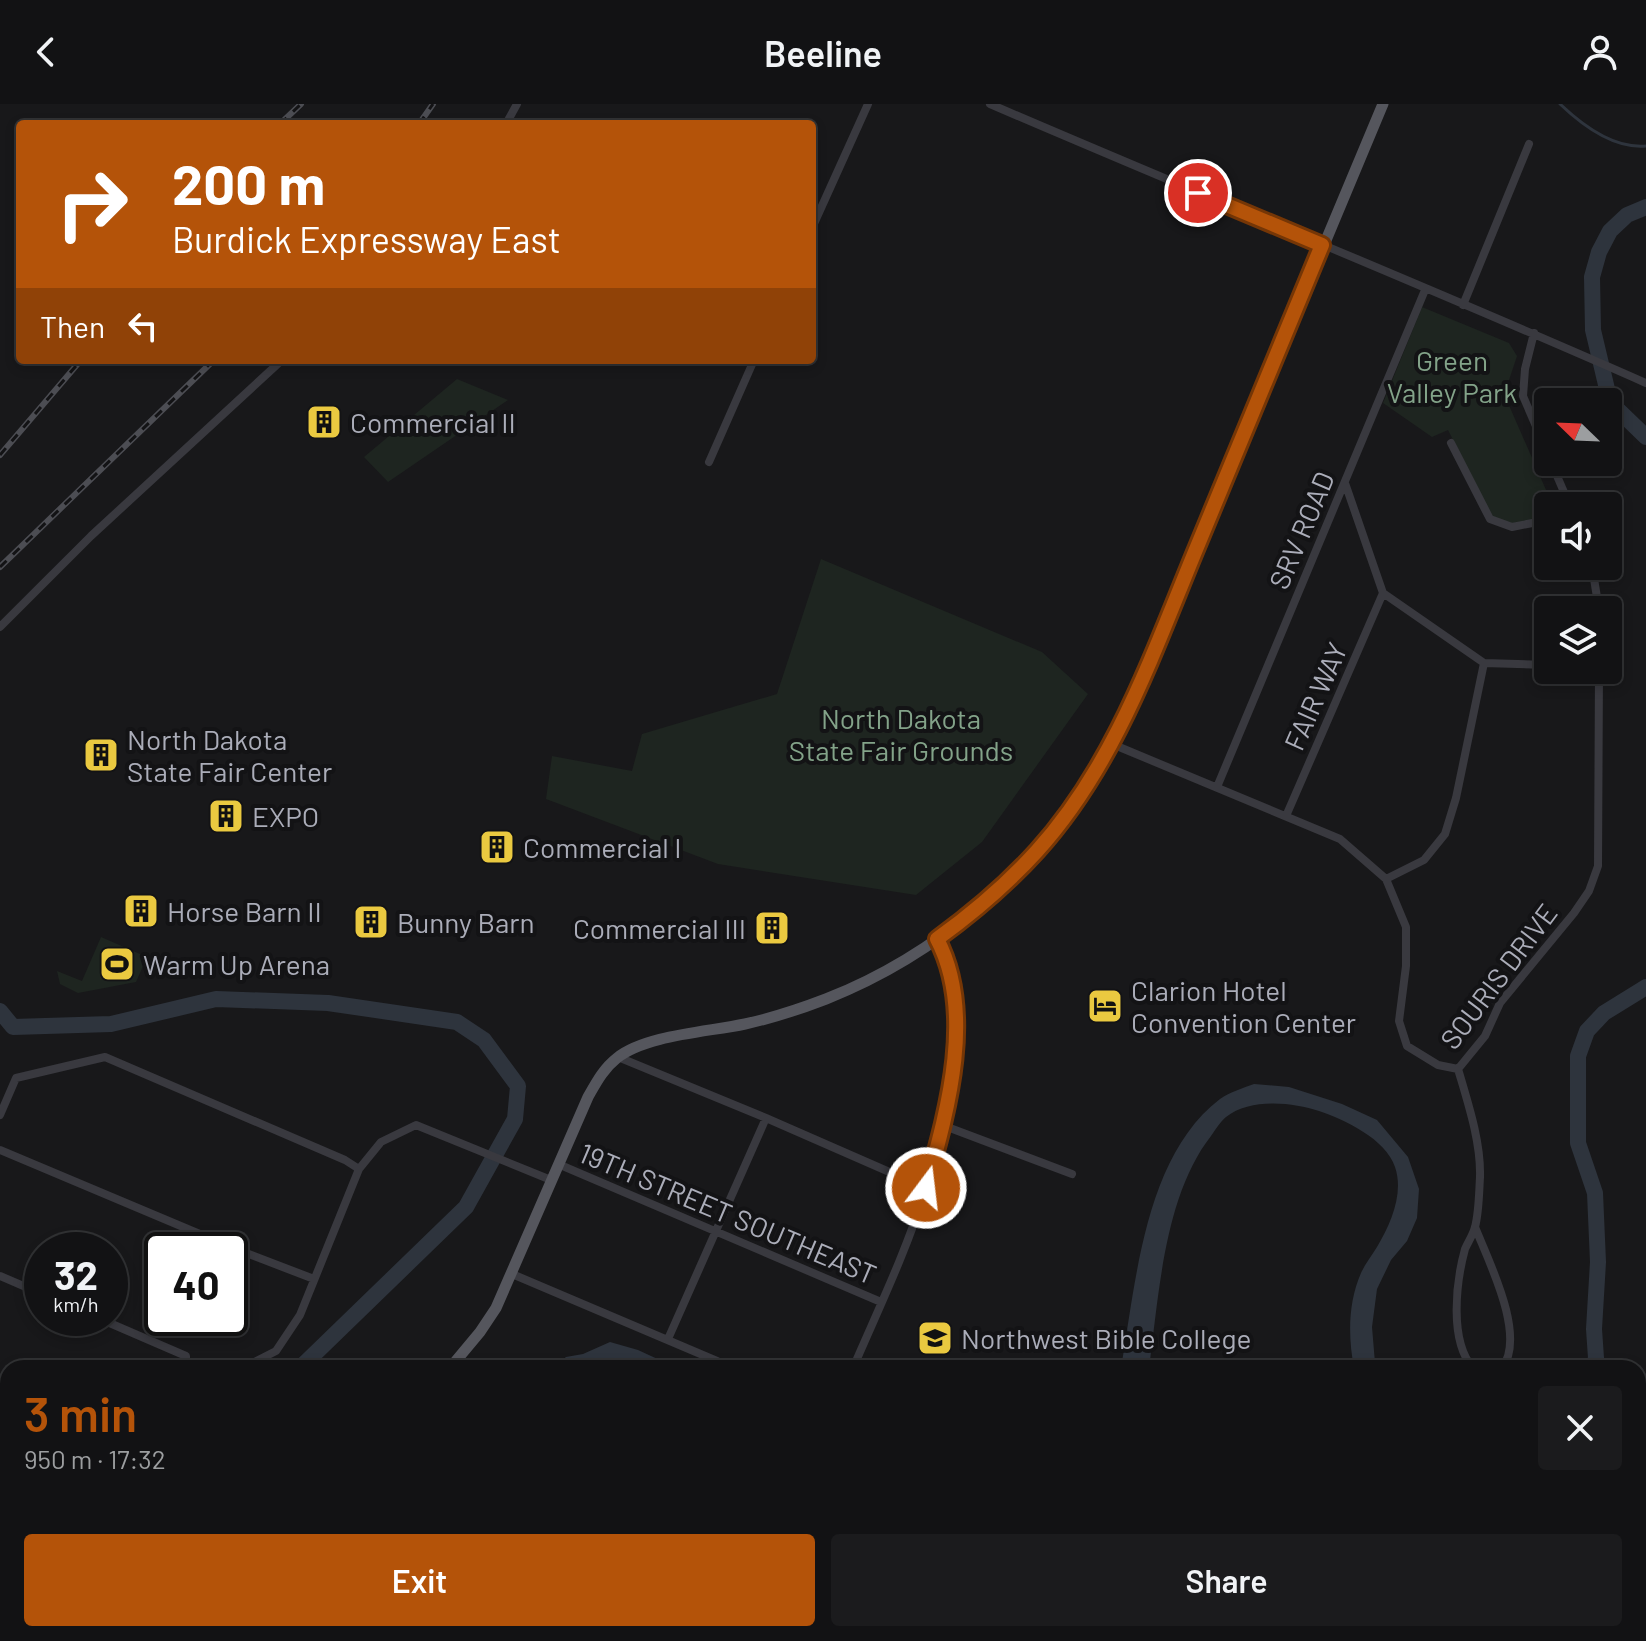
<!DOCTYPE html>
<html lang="en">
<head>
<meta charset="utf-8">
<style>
	:root { --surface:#121214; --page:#1b1b1d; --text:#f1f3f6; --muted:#9c9ea0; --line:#313234; --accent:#b45309 }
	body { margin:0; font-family:Barlow,sans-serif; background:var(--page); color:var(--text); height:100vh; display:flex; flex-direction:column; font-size:30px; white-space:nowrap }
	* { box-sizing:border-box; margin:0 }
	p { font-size:26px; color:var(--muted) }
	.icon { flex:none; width:44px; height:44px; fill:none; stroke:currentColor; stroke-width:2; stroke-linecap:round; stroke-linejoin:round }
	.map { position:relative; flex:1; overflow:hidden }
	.side { position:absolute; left:0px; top:1256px; width:1646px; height:282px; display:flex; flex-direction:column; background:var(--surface); border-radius:24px 24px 0 0; box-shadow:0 4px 12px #0003,0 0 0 2px var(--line) }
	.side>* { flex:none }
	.guide { position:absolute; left:16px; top:16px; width:800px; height:244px; border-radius:8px; box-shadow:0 4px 12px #0003,0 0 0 2px var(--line); background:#b45309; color:#fff; overflow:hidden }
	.needle { width:52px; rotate:293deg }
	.tools { position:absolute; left:1534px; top:284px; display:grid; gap:16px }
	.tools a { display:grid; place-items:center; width:88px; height:88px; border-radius:8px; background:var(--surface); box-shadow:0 4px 12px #0003,0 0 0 2px var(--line); font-size:40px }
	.speed { position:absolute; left:24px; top:1128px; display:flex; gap:16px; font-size:40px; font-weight:700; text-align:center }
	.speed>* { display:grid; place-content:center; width:104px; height:104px; border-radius:50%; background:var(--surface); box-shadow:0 4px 12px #0003,0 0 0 2px var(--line); line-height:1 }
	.speed small { font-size:20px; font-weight:400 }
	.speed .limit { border:4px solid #111; border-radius:12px; background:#fff; color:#111 }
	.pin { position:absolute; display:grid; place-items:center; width:68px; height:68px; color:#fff; margin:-34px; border:4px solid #fff; border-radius:50%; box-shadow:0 2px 8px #0007 }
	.me { position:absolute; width:88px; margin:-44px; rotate:15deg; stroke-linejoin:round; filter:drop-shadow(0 0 6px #0008) }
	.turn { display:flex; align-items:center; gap:28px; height:168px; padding:0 24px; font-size:36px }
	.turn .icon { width:104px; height:104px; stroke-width:2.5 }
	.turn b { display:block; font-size:56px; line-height:68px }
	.then { display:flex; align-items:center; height:76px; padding:0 24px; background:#0003; gap:16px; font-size:30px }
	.round { display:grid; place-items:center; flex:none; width:84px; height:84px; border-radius:8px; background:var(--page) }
	.headline { display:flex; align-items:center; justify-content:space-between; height:136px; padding:0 24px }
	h1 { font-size:48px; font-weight:600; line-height:60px; color:var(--accent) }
	.primary-button { display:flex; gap:16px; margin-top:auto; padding:16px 24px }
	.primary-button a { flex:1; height:92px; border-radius:8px; background:var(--accent); color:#fff; font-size:32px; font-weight:600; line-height:92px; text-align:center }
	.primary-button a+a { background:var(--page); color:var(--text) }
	header { display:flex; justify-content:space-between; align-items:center; height:104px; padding:0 24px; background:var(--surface); font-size:36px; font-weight:600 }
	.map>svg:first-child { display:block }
</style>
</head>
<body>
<header><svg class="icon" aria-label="back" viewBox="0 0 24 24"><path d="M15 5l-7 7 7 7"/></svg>Beeline<svg class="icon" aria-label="person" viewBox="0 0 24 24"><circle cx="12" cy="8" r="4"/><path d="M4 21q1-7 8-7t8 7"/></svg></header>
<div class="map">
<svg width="1646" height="1537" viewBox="0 0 1646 1537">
	<rect width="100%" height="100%" fill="#18181a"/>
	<path fill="#1e2520" d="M1422,203L1509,239L1517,252L1509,276L1508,299L1553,402H1548V415L1513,421L1492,413L1448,326L1432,333L1383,299Z
		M457,275L508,296L388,378L364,353Z
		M821,455L1042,548L1088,590L982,738L916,791L718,760L546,695L552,652L632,667L642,630L777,590Z
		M101,833L147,853L136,878L78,889L60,880L57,867L82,877Z"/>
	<path fill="#2e343d" d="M1254,980L1289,983L1342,1000L1377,1016L1408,1053L1419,1085L1417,1114L1407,1137L1391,1156L1377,1185L1372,1223L1375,1259L1377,1264H1354C1348,1232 1348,1199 1361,1169C1365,1160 1372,1151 1377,1143C1391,1120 1404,1089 1395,1063C1386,1035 1345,1016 1319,1007C1292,998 1250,994 1226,1013C1220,1018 1215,1026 1211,1032C1164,1092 1159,1191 1149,1264H1121C1136,1177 1145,1052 1220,995C1230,988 1243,984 1254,980Z
		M610,1238L638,1246L677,1264H553L566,1253L583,1250Z
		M8,1500V1530H149L163,1537H0V1503Z
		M764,1530H958L940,1537H780Z"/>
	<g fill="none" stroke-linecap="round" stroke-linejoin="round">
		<path stroke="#2e343d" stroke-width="3" d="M1560,0C1582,21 1614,45 1646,42"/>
		<path stroke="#2e343d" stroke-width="16" d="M1646,103L1627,111L1610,127L1599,148L1592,173L1593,226L1607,285L1615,303L1646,333
			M0,907L13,923L111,920L216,895L328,899L457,918L484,936L518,982L515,1015L466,1103L300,1264
			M1593,1264L1596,1254L1594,1225L1598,1158L1595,1089L1578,1039V952L1587,927L1604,909L1646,883"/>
		<path stroke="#39393f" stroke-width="8" d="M990,0C1208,94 1429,183 1646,279
			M506,20L517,0
			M812,124L868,0
			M1463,201L1529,40
			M1534,229L1525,265L1523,292L1548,350
			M1451,339L1490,415L1512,423L1548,416
			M709,358L754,256
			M1551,358L1570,402
			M1345,379L1383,489L1484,559L1548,561
			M1592,462L1599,506
			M0,523L91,432L282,256
			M1112,640L1340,735L1386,775L1406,823V862L1399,917L1407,942L1438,961L1458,965
			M1217,683L1425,186
			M1286,712L1383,489
			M1386,775L1424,756L1445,730L1456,694L1484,559
			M618,953L766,1014L926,1084
			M1458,965L1485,932L1500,899L1574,809L1589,787L1598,762L1599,566
			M1458,965C1468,999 1481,1038 1480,1073C1479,1089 1479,1108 1475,1123C1473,1131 1468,1138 1465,1145C1456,1178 1449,1237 1473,1264
			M0,1011L16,974L105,953L345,1056L359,1065
			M942,1021L1072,1070
			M0,1046L233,1144L314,1175
			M558,1060L881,1198
			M1475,1123C1488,1156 1527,1232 1502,1264
			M512,1170L717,1257L726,1264
			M0,1172L42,1190
			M98,1214L186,1252V1264
			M668,1235L766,1014
			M243,1264L276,1247L300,1211L359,1065L381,1038L416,1021L551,1076
			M853,1264C878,1206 906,1148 925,1087C935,1056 942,1024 947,991C957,938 963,885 937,835
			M0,1301L8,1304
			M0,1434L8,1438
			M738,1537L741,1530"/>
		<path stroke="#55565d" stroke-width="11" d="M450,1264L480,1228L496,1204L588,993C596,979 603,965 617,954C646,931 708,928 745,920C773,914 800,905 826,895C938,851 1033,768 1096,667C1115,636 1130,602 1145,569L1383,0
			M1638,1406L1646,1402
			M212,1537L217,1530
			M1402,1537L1415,1530"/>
		<defs>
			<path id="rail" d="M280,20L301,0
				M419,20L433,0
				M0,351L81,256
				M0,463L214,256
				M1638,1384L1646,1380
				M1355,1537L1368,1530"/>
		</defs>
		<use href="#rail" stroke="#4c4d53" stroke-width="6"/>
		<use href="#rail" stroke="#131315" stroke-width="3" stroke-dasharray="9" stroke-linecap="butt"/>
	</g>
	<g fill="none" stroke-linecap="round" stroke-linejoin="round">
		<defs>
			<path id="route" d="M926,1084C947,1008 976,909 937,835C973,809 1007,780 1037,747C1115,661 1153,549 1197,443C1239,343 1280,242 1322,141L1198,89"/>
		</defs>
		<use href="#route" stroke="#753606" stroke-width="20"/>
		<use href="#route" stroke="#b45309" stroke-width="14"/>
	</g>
	<defs>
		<symbol id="building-square" viewBox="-11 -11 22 22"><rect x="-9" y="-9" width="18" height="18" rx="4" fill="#eac940" stroke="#131315"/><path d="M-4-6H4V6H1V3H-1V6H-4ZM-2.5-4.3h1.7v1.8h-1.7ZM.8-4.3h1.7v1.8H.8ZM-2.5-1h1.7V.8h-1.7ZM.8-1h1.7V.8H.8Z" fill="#111"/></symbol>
		<symbol id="stadium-square" viewBox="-11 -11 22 22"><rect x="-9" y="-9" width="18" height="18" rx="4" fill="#eac940" stroke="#131315"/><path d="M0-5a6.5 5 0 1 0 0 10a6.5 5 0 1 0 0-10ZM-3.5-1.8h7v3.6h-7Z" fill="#111"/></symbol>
		<symbol id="hotel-square" viewBox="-11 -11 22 22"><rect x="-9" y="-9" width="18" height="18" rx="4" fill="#eac940" stroke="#131315"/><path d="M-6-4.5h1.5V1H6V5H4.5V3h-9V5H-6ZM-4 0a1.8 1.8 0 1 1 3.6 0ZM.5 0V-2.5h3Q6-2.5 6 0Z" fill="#111"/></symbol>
		<symbol id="school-square" viewBox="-11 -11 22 22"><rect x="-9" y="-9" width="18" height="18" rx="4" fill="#eac940" stroke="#131315"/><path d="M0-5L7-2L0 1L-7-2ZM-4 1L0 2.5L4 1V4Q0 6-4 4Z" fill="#111"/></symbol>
	</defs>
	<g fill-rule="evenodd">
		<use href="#building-square" x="304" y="298" width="40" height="40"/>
		<use href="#building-square" x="81" y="631" width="40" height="40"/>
		<use href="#building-square" x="206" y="692" width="40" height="40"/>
		<use href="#building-square" x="477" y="723" width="40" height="40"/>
		<use href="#building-square" x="121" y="787" width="40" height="40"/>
		<use href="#building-square" x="351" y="798" width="40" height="40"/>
		<use href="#building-square" x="752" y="804" width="40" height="40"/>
		<use href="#stadium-square" x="97" y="840" width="40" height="40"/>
		<use href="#hotel-square" x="1085" y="882" width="40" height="40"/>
		<use href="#school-square" x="915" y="1214" width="40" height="40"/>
	</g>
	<g text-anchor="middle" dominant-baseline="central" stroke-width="8" stroke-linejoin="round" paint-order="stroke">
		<g font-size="28" fill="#83a389" stroke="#131315">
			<text x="1452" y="256">Green<tspan x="1452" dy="32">Valley Park</tspan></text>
			<text x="901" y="614">North Dakota<tspan x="901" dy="32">State Fair Grounds</tspan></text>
		</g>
		<g font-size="28" fill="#abadb9" stroke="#131315" text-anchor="start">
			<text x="350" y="318">Commercial II</text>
			<text x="127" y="635">North Dakota<tspan x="127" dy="32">State Fair Center</tspan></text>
			<text x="252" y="712">EXPO</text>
			<text x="523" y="743">Commercial I</text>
			<text x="167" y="807">Horse Barn II</text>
			<text x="397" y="818">Bunny Barn</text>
			<text x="746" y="824" text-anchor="end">Commercial III</text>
			<text x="143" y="860">Warm Up Arena</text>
			<text x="1131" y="886">Clarion Hotel<tspan x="1131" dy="32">Convention Center</tspan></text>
			<text x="961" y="1234">Northwest Bible College</text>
		</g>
		<g font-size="28" fill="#abadb9" stroke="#131315">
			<text transform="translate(1301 426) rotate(-67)">SRV ROAD</text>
			<text transform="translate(1315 592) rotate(-66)">FAIR WAY</text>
			<text transform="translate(1498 872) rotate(-53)">SOURIS DRIVE</text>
			<text transform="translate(728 1109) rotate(23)">19TH STREET SOUTHEAST</text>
		</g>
	</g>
</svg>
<div class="tools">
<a><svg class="needle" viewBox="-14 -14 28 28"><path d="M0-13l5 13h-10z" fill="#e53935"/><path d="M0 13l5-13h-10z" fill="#9c9ea0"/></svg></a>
<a><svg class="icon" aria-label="sound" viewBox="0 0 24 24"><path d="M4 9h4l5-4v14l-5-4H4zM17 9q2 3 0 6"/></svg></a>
<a><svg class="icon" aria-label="layers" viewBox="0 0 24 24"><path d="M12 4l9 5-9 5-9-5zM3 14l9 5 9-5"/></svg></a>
</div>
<div class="speed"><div>32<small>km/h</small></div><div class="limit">40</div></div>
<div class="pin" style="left:1198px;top:89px;background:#d93025"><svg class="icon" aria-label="arrive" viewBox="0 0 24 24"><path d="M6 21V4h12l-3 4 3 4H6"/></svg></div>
<svg class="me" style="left:926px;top:1084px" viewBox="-20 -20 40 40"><circle r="17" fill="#b45309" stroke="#fff" stroke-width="3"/><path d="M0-11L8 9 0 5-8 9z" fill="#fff"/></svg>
<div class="guide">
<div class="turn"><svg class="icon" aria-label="right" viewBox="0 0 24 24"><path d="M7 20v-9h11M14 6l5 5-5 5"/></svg><div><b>200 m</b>Burdick Expressway East</div></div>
<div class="then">Then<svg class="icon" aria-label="left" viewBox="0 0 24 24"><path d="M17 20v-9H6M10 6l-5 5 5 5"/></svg></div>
</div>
<section class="side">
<div class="headline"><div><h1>3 min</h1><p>950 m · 17:32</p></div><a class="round"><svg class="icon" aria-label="close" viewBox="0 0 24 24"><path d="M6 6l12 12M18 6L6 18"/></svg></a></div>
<div class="primary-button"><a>Exit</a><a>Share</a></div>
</section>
</div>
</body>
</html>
